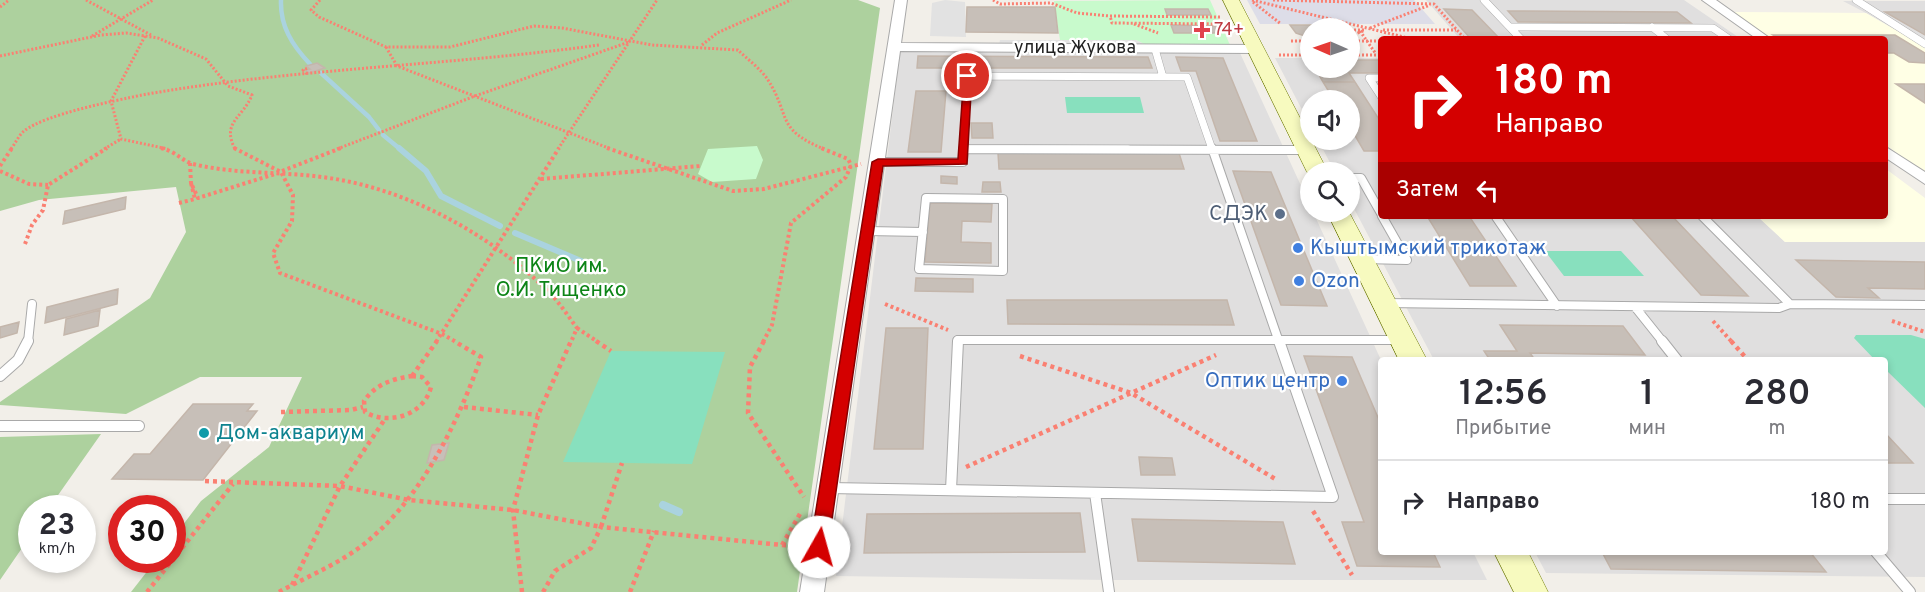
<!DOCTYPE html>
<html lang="ru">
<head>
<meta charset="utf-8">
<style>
	:root { --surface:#fff; --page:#f7f7f7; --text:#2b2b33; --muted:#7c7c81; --line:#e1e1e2 }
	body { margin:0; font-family:Overpass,sans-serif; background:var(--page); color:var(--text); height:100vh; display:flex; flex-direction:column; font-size:22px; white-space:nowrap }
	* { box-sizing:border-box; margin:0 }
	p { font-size:20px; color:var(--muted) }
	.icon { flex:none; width:33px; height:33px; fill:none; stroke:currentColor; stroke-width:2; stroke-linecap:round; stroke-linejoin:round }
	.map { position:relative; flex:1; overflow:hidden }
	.side { position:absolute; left:1378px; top:357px; width:510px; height:198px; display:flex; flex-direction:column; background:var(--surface); border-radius:6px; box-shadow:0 3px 9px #0003 }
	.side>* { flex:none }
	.guide { position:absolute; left:1378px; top:36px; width:510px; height:183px; border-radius:6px; box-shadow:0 3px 9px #0003; background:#d40000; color:#fff; overflow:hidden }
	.needle { width:39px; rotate:272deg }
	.fabs { position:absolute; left:1300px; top:18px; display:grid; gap:12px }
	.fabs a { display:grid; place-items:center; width:60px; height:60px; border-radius:50%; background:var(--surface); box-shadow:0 3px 9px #0003; font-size:30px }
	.speed { position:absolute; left:18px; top:495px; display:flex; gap:12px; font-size:30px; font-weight:700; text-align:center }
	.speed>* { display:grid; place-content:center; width:78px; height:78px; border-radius:50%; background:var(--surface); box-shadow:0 3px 9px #0003; line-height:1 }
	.speed small { font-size:15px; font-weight:400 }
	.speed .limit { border:9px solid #d22; background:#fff; color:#111 }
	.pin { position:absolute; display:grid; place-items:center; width:51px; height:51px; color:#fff; margin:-26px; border:3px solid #fff; border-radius:50%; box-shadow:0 2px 6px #0007 }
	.me { position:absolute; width:66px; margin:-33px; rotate:7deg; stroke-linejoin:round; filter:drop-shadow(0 0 4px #0008) }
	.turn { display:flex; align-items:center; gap:21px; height:126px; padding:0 18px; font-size:27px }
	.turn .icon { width:78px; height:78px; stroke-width:2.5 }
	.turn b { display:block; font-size:42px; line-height:51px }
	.then { display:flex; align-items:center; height:57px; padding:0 18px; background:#0003; gap:12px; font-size:22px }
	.eta { display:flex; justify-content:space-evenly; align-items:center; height:102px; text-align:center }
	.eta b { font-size:36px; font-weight:600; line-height:42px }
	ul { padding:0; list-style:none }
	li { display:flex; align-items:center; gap:18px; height:84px; padding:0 18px; border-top:2px solid var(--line) }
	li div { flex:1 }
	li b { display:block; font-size:22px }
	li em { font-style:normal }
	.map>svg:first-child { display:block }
</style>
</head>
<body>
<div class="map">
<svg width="1925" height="592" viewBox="0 0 1925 592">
	<rect width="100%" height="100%" fill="#f2efe9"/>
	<path fill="#e0dfdf" d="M1426,0H1684L1741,39H1460Z
		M1843,1H1925V47L1866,13Z
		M900,52L1240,53L1381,360L1382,552H1473L1487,580H1107L836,576Z
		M1275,58H1311V68H1350V58H1381L1382,216H1757L1785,242H1925V577L1546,573L1535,552H1886V360H1434L1350,201V172H1335L1318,140H1350V100H1311V127Z"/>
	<path fill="#ffffe5" d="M1732,12L1866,13L1925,47V174L1886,145V39H1772Z
		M1886,169L1925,198V242H1785L1757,216H1886Z"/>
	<path fill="#add19e" d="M0,0H858L880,8L797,592H131L156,560H172L173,538L201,501L269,447L302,377H200L126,414L0,405V402L150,298L186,232L176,187L39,200L0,211Z
		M101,434L49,508H32L31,535L0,580V437Z"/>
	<path fill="#c8facc" d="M1210,0L1230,45H1146L1136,40H1060L1054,1Z
		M757,146L763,160L756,179L712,182L698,174L708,149Z"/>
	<path fill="#88e0be" d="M1065,97H1140L1144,113H1067Z
		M1545,251H1621L1644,276H1564Z
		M1856,335H1911L1925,339V408L1886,370V360H1875L1854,338Z
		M611,351L725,352L692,464L563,462Z"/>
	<path fill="#e2e2e2" d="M945,0L965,2L966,37L930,36L932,3Z
		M1000,40H1136L1146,45H999Z"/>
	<path fill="#dddde8" d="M1247,0H1414L1435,24H1260Z"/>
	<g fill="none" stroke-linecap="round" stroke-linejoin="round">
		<path stroke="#aad3df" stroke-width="4.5" d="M281,0C280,26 292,45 310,64
			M321,73L369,117L379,130
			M383,135L400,149"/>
		<path stroke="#aad3df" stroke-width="6" d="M399,148L426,171L441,196L500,226
			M515,233L588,264"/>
		<path stroke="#aad3df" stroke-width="8" d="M663,505L679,512"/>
	</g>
	<path fill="#c7bfb8" stroke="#c4b6ab" stroke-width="1.5" d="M967,7H1055L1058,33L966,32Z
		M1165,9H1208L1211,15H1167Z
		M1444,9L1472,10L1500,39H1471Z
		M1508,11L1677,12L1691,23L1518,22Z
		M1885,12H1925V35Z
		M1171,25L1217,26L1220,33H1174Z
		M1290,25H1320L1322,28H1311V37H1308L1296,33Z
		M1773,35H1895L1925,53V63L1909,62L1894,53H1888L1886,52V39H1780Z
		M918,56L1148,57L1152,68H917Z
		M1176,57L1223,58L1257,141H1220L1196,71H1181Z
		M1350,60H1382V73H1349L1355,82H1323L1315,68H1350Z
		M317,63L325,68L309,73L305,70L310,69L306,66Z
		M1323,82H1355L1382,124V151H1364L1350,127V100H1334Z
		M1896,84H1925V103Z
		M916,91H946L941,152H908Z
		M971,123H992L993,138H972Z
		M998,153H1179L1184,169H999Z
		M1233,171L1271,172L1327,306L1281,305Z
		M941,176L957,177V184L941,183Z
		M983,182H1000L1001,192H982Z
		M126,197L125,209L63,224L65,211Z
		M930,203L992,204L991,222L962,221L961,242L991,243V263L925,262Z
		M1427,216H1469L1516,286H1470Z
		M1630,216H1672L1748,296L1701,295Z
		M1796,260L1925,262V289L1868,288L1879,298L1836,297Z
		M916,278L973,279V292L915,291Z
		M118,289L117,304L45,323L47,307Z
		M1007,300H1227L1234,325L1008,324Z
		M100,310L98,326L64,335L66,319Z
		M19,322L17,333L0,338V327Z
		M1500,325L1623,326L1645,355L1530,353L1535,360H1490L1484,351H1517Z
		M886,328H928L923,449H874Z
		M1304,356L1352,357L1382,427V552H1433L1440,567L1357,566L1342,522H1364Z
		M193,404H253L247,411H257L203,480L112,479L134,454H150Z
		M1886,434L1913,463H1886Z
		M449,443L444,460L427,463L432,445Z
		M1139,457L1172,458L1175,475H1141Z
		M1080,513L1085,552L864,553L867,514Z
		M1132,519L1283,522L1295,564L1138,561Z
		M1602,552H1810L1826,572L1611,569Z"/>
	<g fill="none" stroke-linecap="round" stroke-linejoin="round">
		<defs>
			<path id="lane-far2" d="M1484,0L1521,39
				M1856,0L1925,44
				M1510,27L1713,28L1729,39
				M1652,27L1667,39
				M1155,49L1163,77
				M1382,78H1369L1382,98
				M963,149H1128
				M964,149L967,76L1187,77L1212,149"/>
			<path id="lane-far1" d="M1212,148L1279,342
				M963,149L1307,150
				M878,162H963L964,148
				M1350,178H1361L1382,215
				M926,198L1003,199V271L919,269Z
				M1702,216L1790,304
				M1496,217L1557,306
				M867,231L923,232
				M1362,259L1407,260L1382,216
				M1385,303L1779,308L1790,304L1925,305
				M1635,307L1663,342
				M28,342L32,304
				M958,342V340H1401"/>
			<path id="lane" d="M1662,341L1677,360
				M0,376L18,360L28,341
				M0,426H139
				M829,488L1333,497L1279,341
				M951,490L958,341
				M1095,493L1109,592
				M1886,499H1925
				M1876,552L1910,592"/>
			<path id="street" d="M895,0H907L901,43L1256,45L1262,49L1256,53L900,51L824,592H800Z
				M1702,0H1716L1771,39H1757Z
				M1886,147L1925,172V184L1886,158Z"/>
			<path id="secondary" d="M1223,0H1239L1328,172H1311V177L1307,172Z
				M1327,212H1349L1427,360H1399Z
				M1494,552H1528L1548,592H1514Z"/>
		</defs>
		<use href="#lane-far2" stroke="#a9a9a9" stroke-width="8"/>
		<use href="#lane-far1" stroke="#a9a9a9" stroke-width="10"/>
		<use href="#lane" stroke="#a9a9a9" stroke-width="12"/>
		<use href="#street" stroke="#a9a9a9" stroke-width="2"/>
		<use href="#secondary" stroke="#707d05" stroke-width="1"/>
		<path stroke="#fa8072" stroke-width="3" stroke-dasharray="2 2" stroke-linecap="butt" d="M86,0L151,35
			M320,0L311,10L319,17L386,47H450L534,26L562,28L652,45L738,50C747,59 761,69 768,80C791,116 775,129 824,149
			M993,0L1000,4L1051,3L1077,13L1110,16
			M1252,0L1412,39
			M1273,0L1434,4L1465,39
			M1253,2L1281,24
			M0,7L9,0
			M1220,17L1110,16L1112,23L1224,24
			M1134,24L1158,33
			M1370,28L1430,5
			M1350,30H1366
			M1383,30H1456
			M1360,31L1376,54
			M92,36L153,0
			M145,36L111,101L121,139L168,149
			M1350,36L1363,31
			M1291,41H1311
			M1350,41H1382
			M702,45L717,33L791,0
			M386,47L397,66L611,149
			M1303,54L1311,51
			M1279,55H1311
			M1350,55H1382
			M0,56L101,35L126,33L158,38L206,59L228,86L252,95C243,118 221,122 235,149
			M307,74L303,70L308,68
			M11,149C15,144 19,135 24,131C46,114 114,101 142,95C293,68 447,66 599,45
			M104,149L121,139
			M337,149L475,96L629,42
			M558,149L657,0"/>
		<path stroke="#fa8072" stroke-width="4" stroke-dasharray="3 3" stroke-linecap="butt" d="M161,148C177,152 182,161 193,164C238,175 284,171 329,178C410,190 491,235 549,292C559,302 568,316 577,328L571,342
			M234,148L281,172L293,195L292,221L273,253L280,273L442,334L456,342
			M607,148L733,191L764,189L861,164
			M190,163L191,183
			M0,166L12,148
			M0,171L29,184L48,185
			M282,171L341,148
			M541,179L701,166
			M179,203L195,199L191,183L198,198L275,174
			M25,244L32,225L43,210L48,185L107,148
			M885,304L948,330
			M1713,321L1732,342
			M1892,321L1925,332
			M577,328L598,342
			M436,342L559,148
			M763,342L772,325L791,223L846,177L851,165L848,159L821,148"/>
		<path stroke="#fa8072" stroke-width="4.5" stroke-dasharray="4 4" stroke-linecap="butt" d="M596,341L611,351
			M764,341L750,367L748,413L804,497
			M1731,341L1748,360
			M1020,356L1131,393L1277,480
			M412,376L437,341
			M412,376L422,377L431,387C424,415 389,426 365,412L364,401C376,384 392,379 412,376Z
			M464,407L538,415
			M281,412L351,410L363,407
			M966,467L1216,355
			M205,481L340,486L409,500L513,510L601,527L622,463
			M1313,511L1352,575
			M782,545L799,546
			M292,585L340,486L385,419
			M147,592L233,484
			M279,592C304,578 332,567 356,550C417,507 457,426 481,357L454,341
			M522,592L513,510L538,415L571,341
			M543,592L555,571L591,548L601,527L782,545L801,512
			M630,592L654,531"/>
		<use href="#lane-far2" stroke="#fff" stroke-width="7"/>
		<use href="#lane-far1" stroke="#fff" stroke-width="8"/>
		<use href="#lane" stroke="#fff" stroke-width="10"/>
		<use href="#street" fill="#fff" fill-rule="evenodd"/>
		<use href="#secondary" fill="#f7fabf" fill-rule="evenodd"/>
	</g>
	<path fill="#d40000" stroke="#8a0000" stroke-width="1.5" d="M964,74L972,76L967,164L883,166L828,547L826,552H813L810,547L872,162L878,159H958Z"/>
	<path fill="#e0444e" stroke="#fff" stroke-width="2" d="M1199 21h6v6h6v6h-6v6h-6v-6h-6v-6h6z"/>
	<circle fill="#5c6f8a" stroke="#fff" stroke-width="2" cx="1280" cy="214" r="6"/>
	<g fill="#3f7fe0" stroke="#fff" stroke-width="2">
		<circle cx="1298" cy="248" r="6"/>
		<circle cx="1299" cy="281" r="6"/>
		<circle cx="1342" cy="381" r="6"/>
	</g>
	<circle fill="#0f9aa8" stroke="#fff" stroke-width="2" cx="204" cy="433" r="6"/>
	<g text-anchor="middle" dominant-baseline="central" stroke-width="4.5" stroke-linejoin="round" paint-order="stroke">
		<g font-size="18" fill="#be3a42" stroke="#fff" text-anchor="start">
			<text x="1214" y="30">74+</text>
		</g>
		<g font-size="18" fill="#222" stroke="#fff">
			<text x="1075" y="48">улица Жукова</text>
		</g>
		<g font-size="21" fill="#4e5e75" stroke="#fff" text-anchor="end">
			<text x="1268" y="214">СДЭК</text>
		</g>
		<g font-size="21" fill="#366cbe" stroke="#fff" text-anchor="start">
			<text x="1310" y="248">Кыштымский трикотаж</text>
			<text x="1311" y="281">Ozon</text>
			<text x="1330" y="381" text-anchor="end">Оптик центр</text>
		</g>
		<g font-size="21" fill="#0c8416" stroke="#fff">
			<text x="561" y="266">ПКиО им.<tspan x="561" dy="24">О.И. Тищенко</tspan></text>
		</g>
		<g font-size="21" fill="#0d838f" stroke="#fff" text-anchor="start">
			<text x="216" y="433">Дом-аквариум</text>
		</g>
	</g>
</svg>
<div class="fabs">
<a><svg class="needle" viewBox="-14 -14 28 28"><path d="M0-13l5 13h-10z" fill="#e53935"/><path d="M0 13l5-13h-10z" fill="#7c7c81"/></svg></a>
<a><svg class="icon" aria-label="sound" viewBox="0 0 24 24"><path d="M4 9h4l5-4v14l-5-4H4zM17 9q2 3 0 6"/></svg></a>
<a><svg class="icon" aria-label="search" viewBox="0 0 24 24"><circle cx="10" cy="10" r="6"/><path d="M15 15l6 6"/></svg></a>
</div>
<div class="speed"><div>23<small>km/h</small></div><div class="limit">30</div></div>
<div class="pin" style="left:967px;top:76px;background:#d93025"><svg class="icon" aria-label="arrive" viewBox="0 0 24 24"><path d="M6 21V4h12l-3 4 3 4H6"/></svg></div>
<svg class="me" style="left:819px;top:547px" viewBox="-20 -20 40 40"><circle r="19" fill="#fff"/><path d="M0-13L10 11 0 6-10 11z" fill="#d40000"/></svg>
<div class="guide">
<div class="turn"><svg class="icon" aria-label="right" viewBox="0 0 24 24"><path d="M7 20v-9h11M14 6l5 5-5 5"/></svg><div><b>180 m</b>Направо</div></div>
<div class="then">Затем<svg class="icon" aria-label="left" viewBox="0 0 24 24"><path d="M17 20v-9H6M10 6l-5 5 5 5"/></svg></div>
</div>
<section class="side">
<div class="eta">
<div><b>12:56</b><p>Прибытие</p></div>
<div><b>1</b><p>мин</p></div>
<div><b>280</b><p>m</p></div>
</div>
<ul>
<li><svg class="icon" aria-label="right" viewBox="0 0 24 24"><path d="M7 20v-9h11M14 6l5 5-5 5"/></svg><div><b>Направо</b></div><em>180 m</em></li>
</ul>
</section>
</div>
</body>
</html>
